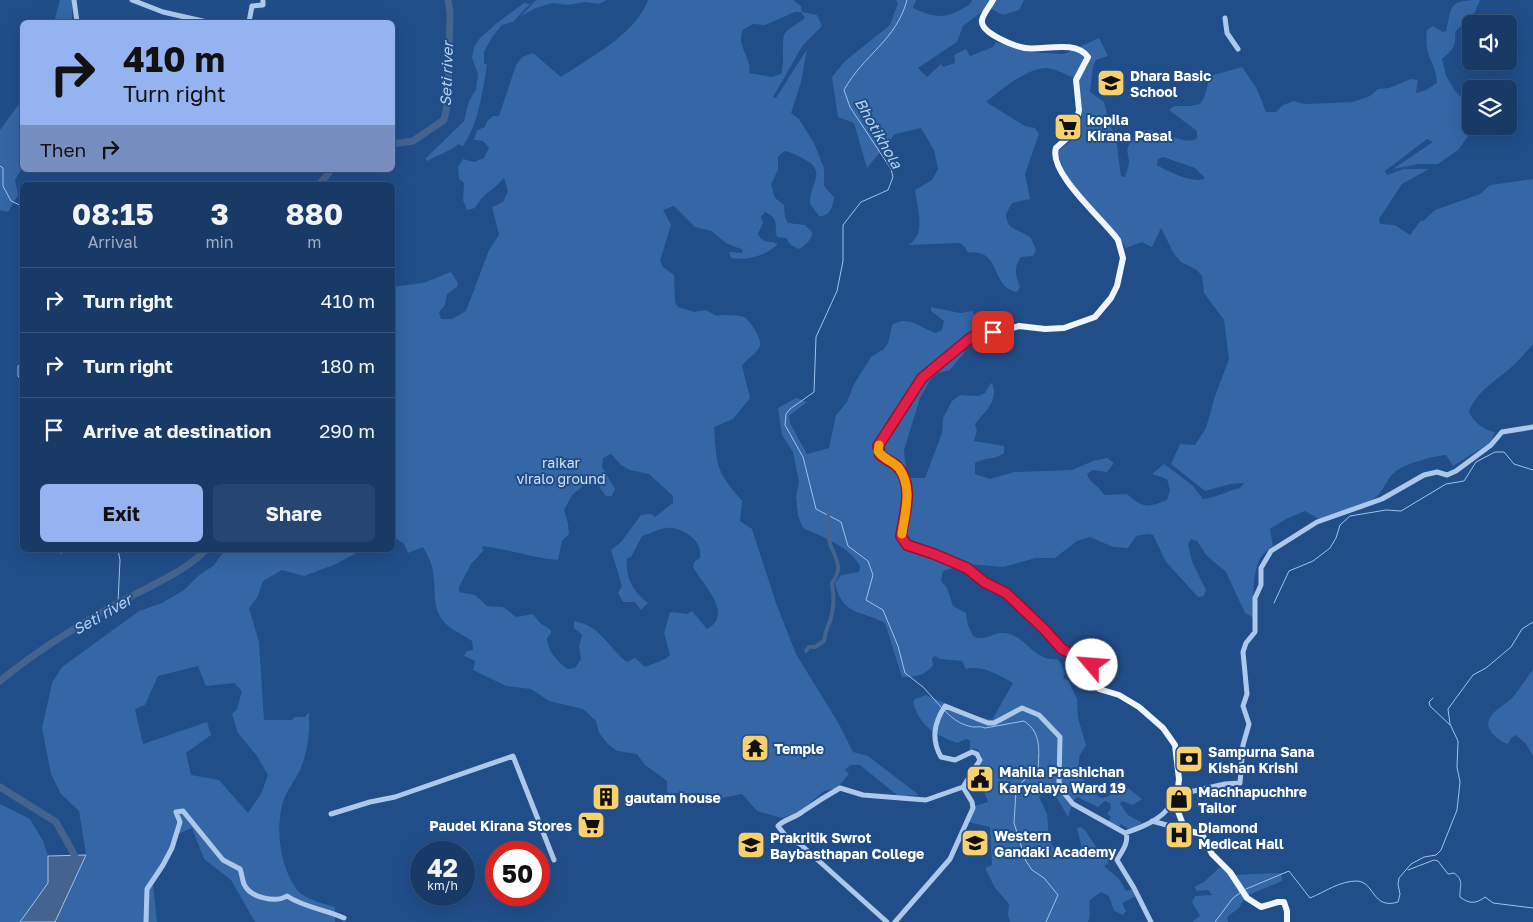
<!DOCTYPE html>
<html lang="en">
<head>
<meta charset="utf-8">
<style>
	:root { --surface:#193a67; --page:#264570; --text:#f1f3f6; --muted:#9fadc0; --line:#37547b; --accent:#95b2f1 }
	body { margin:0; font-family:"Golos Text",sans-serif; background:var(--page); color:var(--text); height:100vh; display:flex; flex-direction:column; font-size:19px; white-space:nowrap }
	* { box-sizing:border-box; margin:0 }
	p { font-size:16px; color:var(--muted) }
	.icon { flex:none; width:28px; height:28px; fill:none; stroke:currentColor; stroke-width:2; stroke-linecap:round; stroke-linejoin:round }
	.map { position:relative; flex:1; overflow:hidden }
	.drawer { position:absolute; left:20px; top:182px; width:375px; height:370px; display:flex; flex-direction:column; background:var(--surface); border-radius:8px; box-shadow:0 5px 20px #0002,0 0 0 1px var(--line) }
	.drawer>* { flex:none }
	.banner { position:absolute; left:20px; top:20px; width:375px; height:152px; border-radius:8px; box-shadow:0 5px 20px #0002,0 0 0 1px var(--line); background:#95b2f1; color:#111; overflow:hidden }
	.buttons { position:absolute; left:1462px; top:15px; display:grid; gap:10px }
	.buttons a { display:grid; place-items:center; width:55px; height:55px; border-radius:8px; background:var(--surface); box-shadow:0 5px 20px #0002,0 0 0 1px var(--line); font-size:25px }
	.speed { position:absolute; left:410px; top:841px; display:flex; gap:10px; font-size:25px; font-weight:700; text-align:center }
	.speed>* { display:grid; place-content:center; width:65px; height:65px; border-radius:50%; background:var(--surface); box-shadow:0 5px 20px #0002,0 0 0 1px var(--line); line-height:1 }
	.speed small { font-size:12px; font-weight:400 }
	.speed .limit { border:8px solid #d22; background:#fff; color:#111 }
	.pin { position:absolute; display:grid; place-items:center; width:42px; height:42px; color:#fff; margin:-21px; border-radius:10px; box-shadow:0 2px 8px #0006 }
	.me { position:absolute; width:55px; margin:-28px; rotate:297deg; stroke-linejoin:round; filter:drop-shadow(0 0 4px #0008) }
	.turn { display:flex; align-items:center; gap:18px; height:105px; padding:0 20px; font-size:22px }
	.turn .icon { width:65px; height:65px; stroke-width:2.5 }
	.turn b { display:block; font-size:35px; line-height:42px }
	.then { display:flex; align-items:center; height:48px; padding:0 20px; background:#0003; gap:10px; font-size:19px }
	.eta { display:flex; justify-content:space-evenly; align-items:center; height:85px; text-align:center }
	.eta b { font-size:30px; font-weight:700; line-height:35px }
	.button { display:flex; gap:10px; margin-top:auto; padding:10px 20px }
	.button a { flex:1; height:58px; border-radius:8px; background:var(--accent); color:#111; font-size:20px; font-weight:700; line-height:58px; text-align:center }
	.button a+a { background:var(--page); color:var(--text) }
	ul { padding:0; list-style:none }
	li { display:flex; align-items:center; gap:15px; height:65px; padding:0 20px; border-top:1px solid var(--line) }
	li div { flex:1 }
	li b { display:block; font-size:19px }
	li em { font-style:normal }
	.map>svg:first-child { display:block }
</style>
</head>
<body>
<div class="map">
<svg width="1533" height="922" viewBox="0 0 1533 922">
	<rect width="100%" height="100%" fill="#214d89"/>
	<path fill="#3566a6" fill-rule="evenodd" d="M60,0H72V22H54Z
		M536,0H607L599,4L585,2L568,5L552,3L536,8L521,16Z
		M648,0H793L801,6L802,12L817,15L822,26L803,45L773,97L776,98L807,49L801,82L791,113L799,119L814,143L824,168V186L834,197C833,206 830,217 819,216L810,204C808,185 830,171 802,158C796,155 790,152 784,151L778,157V170L771,184L775,198L784,205L785,217L788,223L805,225L812,232C813,239 805,245 799,249L791,245L786,238L777,237C774,227 780,218 765,212L761,217L763,223L758,234C762,244 770,240 778,244C765,256 748,261 731,258L729,252L742,253L743,250L726,243L711,231L695,227L674,206L663,210L671,225L660,261L663,267L674,275L675,302L678,307L694,312L706,310L717,316C721,314 739,315 744,317C749,319 763,340 760,346C757,354 746,359 742,366L750,398L733,419L714,427C717,467 715,469 742,501L740,521L752,529L776,603L796,654L839,724L853,752L868,756L919,795L898,796L860,765H850L845,770L849,774L837,788L824,791L799,812L782,818L757,811L742,794L705,801L687,793H667V781L645,765L637,754L617,751L608,744L599,733L596,721L583,709L549,701L531,689L506,686L473,670L475,661L464,656L467,651L473,650L472,641C462,634 448,629 441,618C432,604 436,588 433,573C432,563 428,556 423,547L408,553L404,544L393,536L392,287L423,283L451,272L458,283L457,287L447,294L445,305L439,312L441,319H452L466,311L489,250L499,235L492,207L503,202L508,191L504,178C492,192 485,191 475,208L467,210L463,200L464,183L459,179L458,167L463,159L474,162L484,158L489,148L483,141L474,140L477,130L485,127L487,121L493,116H499L516,65L522,57L533,53L561,77C590,57 635,35 648,0ZM795,12H801L805,18C799,23 789,28 785,33C781,37 785,63 781,74L772,77L749,73C753,59 735,45 743,30L753,24L765,25ZM611,454L621,465L630,470L649,474L673,496V503L655,517L651,514L641,515L621,542L611,550L622,586L618,593L623,602H635L641,610L648,603C633,592 625,577 627,558L631,557L642,536C649,534 657,530 665,528C681,526 704,541 700,558L694,562L693,567C702,584 735,614 707,629L692,611L687,614L670,612L664,633L670,655L665,659L645,667L635,658L627,662C608,648 602,626 574,621V628L582,635L579,646L581,659L575,668L568,669C558,663 547,650 547,638L551,633V630L540,623L533,614L516,617L503,607L487,606L475,595L459,592V587L471,564L483,551L482,546C509,549 531,558 558,560L562,541L569,534L568,523L564,510L572,495L592,479H598L600,488L606,496H612L615,489L602,467L603,458Z
		M895,0H916L913,8C931,16 942,20 960,10C965,7 970,6 972,0H1024L1019,10L1003,15L988,7L963,26L957,42L918,68L927,77L941,64L943,67L955,63L954,55L966,49L970,56L993,47L996,42L1031,52L1064,54L1099,38L1108,56L1096,60L1093,66L1090,92L1104,102L1106,109L1108,121L1116,138L1121,176L1125,177C1126,172 1129,167 1129,162C1129,156 1126,152 1128,147C1143,108 1179,151 1197,138V131L1169,110L1174,106H1190L1200,104L1204,98L1210,76L1242,67L1257,89L1266,112H1276L1283,105L1294,101L1305,104L1353,102L1370,96L1378,89L1389,88L1411,79L1418,80L1416,93L1426,90L1437,83C1436,60 1423,58 1427,30L1433,26L1443,32L1446,31C1452,5 1449,0 1480,0L1475,12L1455,32C1457,46 1452,51 1442,59L1446,76L1455,91L1471,108V126H1475L1474,128L1458,150L1438,164H1418L1393,169L1433,142L1427,139L1385,171L1387,175L1404,169H1429L1402,184L1379,219L1380,224L1395,225L1410,235L1421,220L1423,221L1435,210L1480,194L1490,185L1533,179V344C1527,351 1521,358 1515,364C1497,381 1480,387 1469,411C1472,421 1485,431 1495,432L1491,442L1453,466L1446,455C1433,456 1404,464 1395,472C1386,479 1383,495 1370,501C1355,509 1335,513 1319,519L1305,511L1286,519L1270,529L1273,546C1269,550 1263,553 1261,557C1252,571 1253,602 1254,618L1245,613L1226,572L1207,556L1197,541L1191,539L1188,545L1193,564L1206,590L1204,596L1198,597L1166,562L1153,535L1147,534L1136,536L1128,548L1113,547L1090,537L1077,541L1055,558H1036L1003,567L967,564L943,571L941,581L947,588L953,606L966,613L968,625L973,636C983,642 991,634 1000,633C1025,631 1032,662 1057,659L1061,663L1065,674L1063,678L1068,680L1077,699L1078,718L1086,745C1085,748 1082,751 1080,755C1075,772 1087,793 1103,798L1128,788L1142,799L1133,805L1122,801L1120,804L1128,815L1142,823L1130,830L1121,824L1119,828L1108,822L1111,817L1107,814L1111,808L1110,803L1105,801L1098,807L1077,797L1073,801L1070,795L1065,796L1072,805L1068,817L1050,786L1039,797L1047,814L1049,838L1053,847L1071,856L1080,855L1082,849L1077,828L1080,827L1085,830L1100,853L1106,852L1119,855L1104,866L1119,879L1126,891L1133,889L1136,896L1122,903L1126,911L1123,915L1114,911L1109,896L1101,892L1090,900C1088,908 1092,914 1088,922H1010L1008,915L1009,904L995,888L985,868L992,865L990,827L968,822L975,806L988,802L984,792L988,789L977,769L982,757L978,750L973,748L970,751V740L966,739L957,743C934,734 920,727 913,702L915,699L926,695L975,716L992,720L1013,683C1000,676 981,664 966,669L962,661L940,659L935,656L932,658L933,666C923,676 915,677 902,677L885,623C861,610 842,616 835,583L841,575L859,572L860,566C849,546 823,537 803,528L798,516L796,497L799,482L793,452L782,435L778,408L796,398L807,402L789,416L790,423L807,454L829,448L836,415L847,402L854,384L871,357L884,349L888,343L892,325C908,314 921,329 936,333L942,330L944,321L931,311V307L960,313L973,311L978,329L960,340L964,353L950,370L938,373L930,380L920,398L904,450L906,468L911,478H925L942,433L943,418L952,401L960,395L978,396L985,393L990,384L992,383C1000,400 984,412 975,424L977,431L974,441L1004,446V453C996,460 984,457 975,463V474L990,479L1014,472L1072,470L1093,461L1107,458L1114,463L1107,472L1093,470L1087,474C1089,483 1100,486 1104,495L1127,494C1143,508 1147,508 1167,500L1170,490L1167,479L1152,474L1164,464L1192,485L1203,499C1216,498 1227,491 1240,488L1244,483L1230,484L1205,491L1171,464L1180,444L1195,445L1206,428L1215,396L1229,359L1224,320L1204,293L1202,276L1197,270L1181,262L1174,254L1161,228L1152,247L1142,242L1126,248C1108,217 1063,188 1058,151C1063,146 1072,141 1076,136C1086,120 1082,94 1075,78C1066,75 1055,68 1045,68C1024,70 1001,90 986,102L1025,126L1035,128L1039,134L1025,174L1030,199L1012,203L1006,214C1006,231 1020,229 1031,238L1036,250L1033,256L1021,257C1013,268 1016,276 1020,287L1017,292C993,288 1000,258 979,253C975,252 971,253 967,252L965,247L960,243L908,245C927,234 917,208 915,190L932,180L938,169L934,150L921,128L895,134L867,168L854,123L838,117L832,77L845,61L890,25L898,3ZM1163,157L1195,168L1205,178C1197,185 1166,171 1157,165L1158,159Z
		M524,3L530,4L513,22L502,25L492,37L484,52V63L487,65C483,90 478,126 463,146L458,144C450,152 438,154 428,161L425,159L464,121L469,101L476,89L478,74L472,58L474,47L480,38L497,23Z
		M22,100V168L15,180L18,195L8,212L0,210V130Z
		M225,550H362L336,564L304,576L282,570L263,581L257,598L249,608L259,642L264,720H292L295,717H305L309,712C310,731 308,750 301,768C296,780 287,789 283,802C275,828 280,867 297,890C305,899 324,904 335,907V922H255L231,880L204,859L192,828L176,835L160,874L153,884L157,922H55L86,854L79,811L61,794L51,774L42,728L52,683L62,667L139,611L162,603L184,590L198,576L214,565ZM198,666L206,686L234,683L242,691L237,709L232,714L238,733L257,756L268,775L261,794L248,813L219,780L191,775L186,753L211,735L207,722L143,744L135,709L145,705L158,676Z
		M1533,669V756L1526,744L1516,735L1511,738L1508,744C1501,742 1497,738 1492,733C1479,717 1503,707 1512,698C1520,689 1526,679 1533,669Z
		M0,804L30,819L43,841L48,856V883L20,922H0Z
		M1220,867L1232,875L1281,873L1282,881L1246,896L1239,908L1227,917L1228,922H1192L1200,916L1192,902L1195,896L1212,895L1208,890L1197,891L1194,887L1204,882Z"/>
	<path fill="#44638f" stroke="#a0c2eb" d="M86,855L55,922H20L48,883V856Z"/>
	<g fill="none" stroke-linecap="round" stroke-linejoin="round">
		<path stroke="#a0c2eb" stroke-width="1" d="M907,0C896,41 864,54 844,90L850,107L891,169L893,177L888,190L861,202L843,225V261L837,291L816,337L814,392L790,409L786,414L785,425L803,457L816,509L841,522L848,546L868,561L873,575L866,600L883,610L898,646L905,673L923,687L942,708
			M0,166L3,168V186L11,201L22,206
			M22,363L18,366V376L22,381
			M57,550L61,553L69,550
			M118,550L120,560L118,603
			M1274,603L1289,571L1313,561L1330,548L1336,538L1340,525L1350,516L1386,510L1401,511L1446,484L1464,481L1476,462L1495,452H1504L1514,464L1533,470
			M1433,698L1429,702L1430,706L1450,725
			M945,711C953,719 961,725 973,727C978,727 980,726 985,728L1024,721C1042,733 1039,751 1038,770L1023,781L1016,791L1014,823L1026,861L1032,870L1044,878L1058,895L1046,922
			M1408,870L1434,860L1438,861L1448,874L1454,873C1465,881 1459,887 1460,897C1469,904 1476,904 1485,897L1493,903L1533,908
			M1246,889L1289,871L1310,898C1325,892 1339,881 1357,881C1375,882 1372,910 1398,902L1400,894L1398,884L1399,878L1411,864L1424,857L1436,855L1441,850L1457,810L1460,782L1457,767L1458,741L1450,724L1448,709L1473,675L1486,668L1511,647L1522,629L1533,622
			M1215,922L1233,898L1240,893"/>
		<path stroke="#44638f" stroke-width="4" d="M806,651L809,647H815L824,641C825,631 827,629 830,621C834,610 834,595 832,583C841,570 839,565 833,551C828,542 827,526 828,516"/>
		<path stroke="#44638f" stroke-width="7" d="M392,144L413,141L444,120L448,101L450,12L448,0
			M319,185L331,170
			M0,681C36,651 77,626 118,603C149,586 180,575 206,550
			M0,787L56,822L75,856L74,863"/>
		<path stroke="#adc8ea" stroke-width="5" d="M74,0L77,22
			M132,0L163,12L207,22
			M1225,18L1227,33L1238,49
			M249,22L252,6L263,5V0
			M331,814L370,802L395,797L513,756L554,860
			M1152,821L1185,830
			M1126,833C1129,843 1122,851 1117,860L1134,888L1151,922
			M146,922L147,889L163,865L172,848L180,822L176,812L183,811L223,860L240,869C242,874 242,879 244,884C250,898 276,903 287,896C305,908 325,909 344,918
			M887,922L800,844L785,835L778,826C784,819 795,818 802,812C815,803 826,796 840,788L863,795L926,800L963,787
			M895,922L950,859L973,808L972,802L963,787L980,760L977,754L972,752L955,760L941,757C931,739 934,723 945,706L988,723H994L1022,708L1039,715L1060,737L1059,782L1064,793L1073,804L1125,833C1146,826 1168,817 1176,795L1225,784L1240,783L1243,745L1249,724L1243,706L1247,694L1243,652L1246,643L1255,632V598L1261,585V568L1271,551L1317,522L1382,499L1424,475L1437,472L1447,475L1456,471L1491,445L1502,432L1533,427"/>
		<path stroke="#f1f6fe" stroke-width="6" d="M993,0C990,6 983,14 982,20C980,33 1014,46 1025,48C1042,51 1075,39 1088,57L1076,80L1079,110L1075,131L1056,148C1048,173 1104,220 1118,240L1123,258L1117,286L1111,298L1095,317L1064,328L1045,329L1019,326L1002,331L977,334L959,346L922,378L878,446L880,455C886,459 892,462 897,466C915,484 904,515 901,536L907,545L934,554L967,568L983,582L1006,593L1017,605L1044,629L1062,649L1095,667L1099,689L1119,695L1139,707L1163,728L1175,745L1179,779L1176,806L1185,830L1202,834L1212,854L1230,872L1247,898L1261,907L1278,902H1284L1287,911V922"/>
	</g>
	<g fill="none" stroke-linecap="round" stroke-linejoin="round">
		<defs>
			<path id="route" d="M993,332H982L969,339L922,378L878,446L880,455C886,459 892,462 897,466C915,484 904,515 901,536L907,545L934,554L967,568L984,582L1006,593L1044,629L1062,649L1092,665"/>
		</defs>
		<use href="#route" stroke="#92132f" stroke-width="12"/>
		<use href="#route" stroke="#e11d48" stroke-width="9"/>
		<path stroke="#f59e0b" stroke-width="9" d="M879,445L878,451C883,459 893,461 899,468C913,488 905,512 902,534"/>
	</g>
	<defs>
		<symbol id="school-square" viewBox="-11 -11 22 22"><rect x="-9" y="-9" width="18" height="18" rx="4" fill="#f7d16e" stroke="#214d89"/><path d="M0-5L7-2L0 1L-7-2ZM-4 1L0 2.5L4 1V4Q0 6-4 4Z" fill="#111"/></symbol>
		<symbol id="supermarket-square" viewBox="-11 -11 22 22"><rect x="-9" y="-9" width="18" height="18" rx="4" fill="#f7d16e" stroke="#214d89"/><path d="M-6-5.5h2.5l.6 2H6L4.5 2H-2.5L-4.4-4H-6ZM-1.5 3.2a1.3 1.3 0 1 0 .1 0ZM3 3.2a1.3 1.3 0 1 0 .1 0Z" fill="#111"/></symbol>
		<symbol id="temple-square" viewBox="-11 -11 22 22"><rect x="-9" y="-9" width="18" height="18" rx="4" fill="#f7d16e" stroke="#214d89"/><path d="M0-6L5-2H3V0L6.5 2.5H4V6H1.5V3h-3V6H-4V2.5H-6.5L-3 0V-2H-5Z" fill="#111"/></symbol>
		<symbol id="bank-square" viewBox="-11 -11 22 22"><rect x="-9" y="-9" width="18" height="18" rx="4" fill="#f7d16e" stroke="#214d89"/><path d="M-6-4H6V4H-6ZM0-2.3a2.3 2.3 0 1 0 0 4.6a2.3 2.3 0 1 0 0-4.6Z" fill="#111"/></symbol>
		<symbol id="civic-square" viewBox="-11 -11 22 22"><rect x="-9" y="-9" width="18" height="18" rx="4" fill="#f7d16e" stroke="#214d89"/><path d="M-.6-6.5H3V-4.5H.6V-3L4-1V1h2V6H-6V1h2V-1L-.6-3ZM-1.2 2.5V6h2.4V2.5Z" fill="#111"/></symbol>
		<symbol id="building-square" viewBox="-11 -11 22 22"><rect x="-9" y="-9" width="18" height="18" rx="4" fill="#f7d16e" stroke="#214d89"/><path d="M-4-6H4V6H1V3H-1V6H-4ZM-2.5-4.3h1.7v1.8h-1.7ZM.8-4.3h1.7v1.8H.8ZM-2.5-1h1.7V.8h-1.7ZM.8-1h1.7V.8H.8Z" fill="#111"/></symbol>
		<symbol id="shop-square" viewBox="-11 -11 22 22"><rect x="-9" y="-9" width="18" height="18" rx="4" fill="#f7d16e" stroke="#214d89"/><path d="M-5-2.5h2.3a2.7 3.5 0 0 1 5.4 0H5L5.5 6h-11ZM-1.5-2.5h3a1.5 2.3 0 0 0-3 0Z" fill="#111"/></symbol>
		<symbol id="hospital-square" viewBox="-11 -11 22 22"><rect x="-9" y="-9" width="18" height="18" rx="4" fill="#f7d16e" stroke="#214d89"/><path d="M-5-5h3v3.5h4V-5h3V5h-3V1.5h-4V5h-3Z" fill="#111"/></symbol>
		<symbol id="university-square" viewBox="-11 -11 22 22"><rect x="-9" y="-9" width="18" height="18" rx="4" fill="#f7d16e" stroke="#214d89"/><path d="M0-5L7-2L0 1L-7-2ZM-4 1L0 2.5L4 1V4Q0 6-4 4Z" fill="#111"/></symbol>
	</defs>
	<g fill-rule="evenodd">
		<use href="#school-square" x="1095" y="67" width="32" height="32"/>
		<use href="#supermarket-square" x="1052" y="111" width="32" height="32"/>
		<use href="#temple-square" x="739" y="732" width="32" height="32"/>
		<use href="#bank-square" x="1173" y="743" width="32" height="32"/>
		<use href="#civic-square" x="964" y="763" width="32" height="32"/>
		<use href="#building-square" x="590" y="781" width="32" height="32"/>
		<use href="#shop-square" x="1163" y="783" width="32" height="32"/>
		<use href="#supermarket-square" x="575" y="809" width="32" height="32"/>
		<use href="#hospital-square" x="1163" y="819" width="32" height="32"/>
		<use href="#school-square" x="959" y="827" width="32" height="32"/>
		<use href="#university-square" x="735" y="829" width="32" height="32"/>
	</g>
	<g text-anchor="middle" dominant-baseline="central" stroke-width="4" stroke-linejoin="round" paint-order="stroke">
		<g font-size="14" font-weight="bold" fill="#fff" stroke="#214d89" text-anchor="start">
			<text x="1130" y="75">Dhara Basic<tspan x="1130" dy="16">School</tspan></text>
			<text x="1087" y="119">kopila<tspan x="1087" dy="16">Kirana Pasal</tspan></text>
			<text x="774" y="748">Temple</text>
			<text x="1208" y="751">Sampurna Sana<tspan x="1208" dy="16">Kishan Krishi</tspan></text>
			<text x="999" y="771">Mahila Prashichan<tspan x="999" dy="16">Karyalaya Ward 19</tspan></text>
			<text x="1198" y="791">Machhapuchhre<tspan x="1198" dy="16">Tailor</tspan></text>
			<text x="625" y="797">gautam house</text>
			<text x="572" y="825" text-anchor="end">Paudel Kirana Stores</text>
			<text x="1198" y="827">Diamond<tspan x="1198" dy="16">Medical Hall</tspan></text>
			<text x="994" y="835">Western<tspan x="994" dy="16">Gandaki Academy</tspan></text>
			<text x="770" y="837">Prakritik Swrot<tspan x="770" dy="16">Baybasthapan College</tspan></text>
		</g>
		<g font-size="14" fill="#d1e2f8" stroke="#214d89">
			<text x="561" y="462">raikar<tspan x="561" dy="16">viralo ground</tspan></text>
		</g>
		<g font-size="15" font-style="italic" fill="#b8d2f2" stroke="#214d89">
			<text transform="translate(446 74) rotate(-88)">Seti river</text>
			<text transform="translate(879 133) rotate(60)">Bhotikhola</text>
			<text transform="translate(102 614) rotate(-30)">Seti river</text>
		</g>
	</g>
</svg>
<div class="buttons">
<a><svg class="icon" aria-label="sound" viewBox="0 0 24 24"><path d="M4 9h4l5-4v14l-5-4H4zM17 9q2 3 0 6"/></svg></a>
<a><svg class="icon" aria-label="layers" viewBox="0 0 24 24"><path d="M12 4l9 5-9 5-9-5zM3 14l9 5 9-5"/></svg></a>
</div>
<div class="speed"><div>42<small>km/h</small></div><div class="limit">50</div></div>
<div class="pin" style="left:993px;top:332px;background:#d93025"><svg class="icon" aria-label="arrive" viewBox="0 0 24 24"><path d="M6 21V4h12l-3 4 3 4H6"/></svg></div>
<svg class="me" style="left:1092px;top:665px" viewBox="-20 -20 40 40"><circle r="19" fill="#fff"/><path d="M0-13L10 11 0 6-10 11z" fill="#e11d48"/></svg>
<div class="banner">
<div class="turn"><svg class="icon" aria-label="right" viewBox="0 0 24 24"><path d="M7 20v-9h11M14 6l5 5-5 5"/></svg><div><b>410 m</b>Turn right</div></div>
<div class="then">Then<svg class="icon" aria-label="right" viewBox="0 0 24 24"><path d="M7 20v-9h11M14 6l5 5-5 5"/></svg></div>
</div>
<section class="drawer">
<div class="eta">
<div><b>08:15</b><p>Arrival</p></div>
<div><b>3</b><p>min</p></div>
<div><b>880</b><p>m</p></div>
</div>
<ul>
<li><svg class="icon" aria-label="right" viewBox="0 0 24 24"><path d="M7 20v-9h11M14 6l5 5-5 5"/></svg><div><b>Turn right</b></div><em>410 m</em></li>
<li><svg class="icon" aria-label="right" viewBox="0 0 24 24"><path d="M7 20v-9h11M14 6l5 5-5 5"/></svg><div><b>Turn right</b></div><em>180 m</em></li>
<li><svg class="icon" aria-label="arrive" viewBox="0 0 24 24"><path d="M6 21V4h12l-3 4 3 4H6"/></svg><div><b>Arrive at destination</b></div><em>290 m</em></li>
</ul>
<div class="button"><a>Exit</a><a>Share</a></div>
</section>
</div>
</body>
</html>
